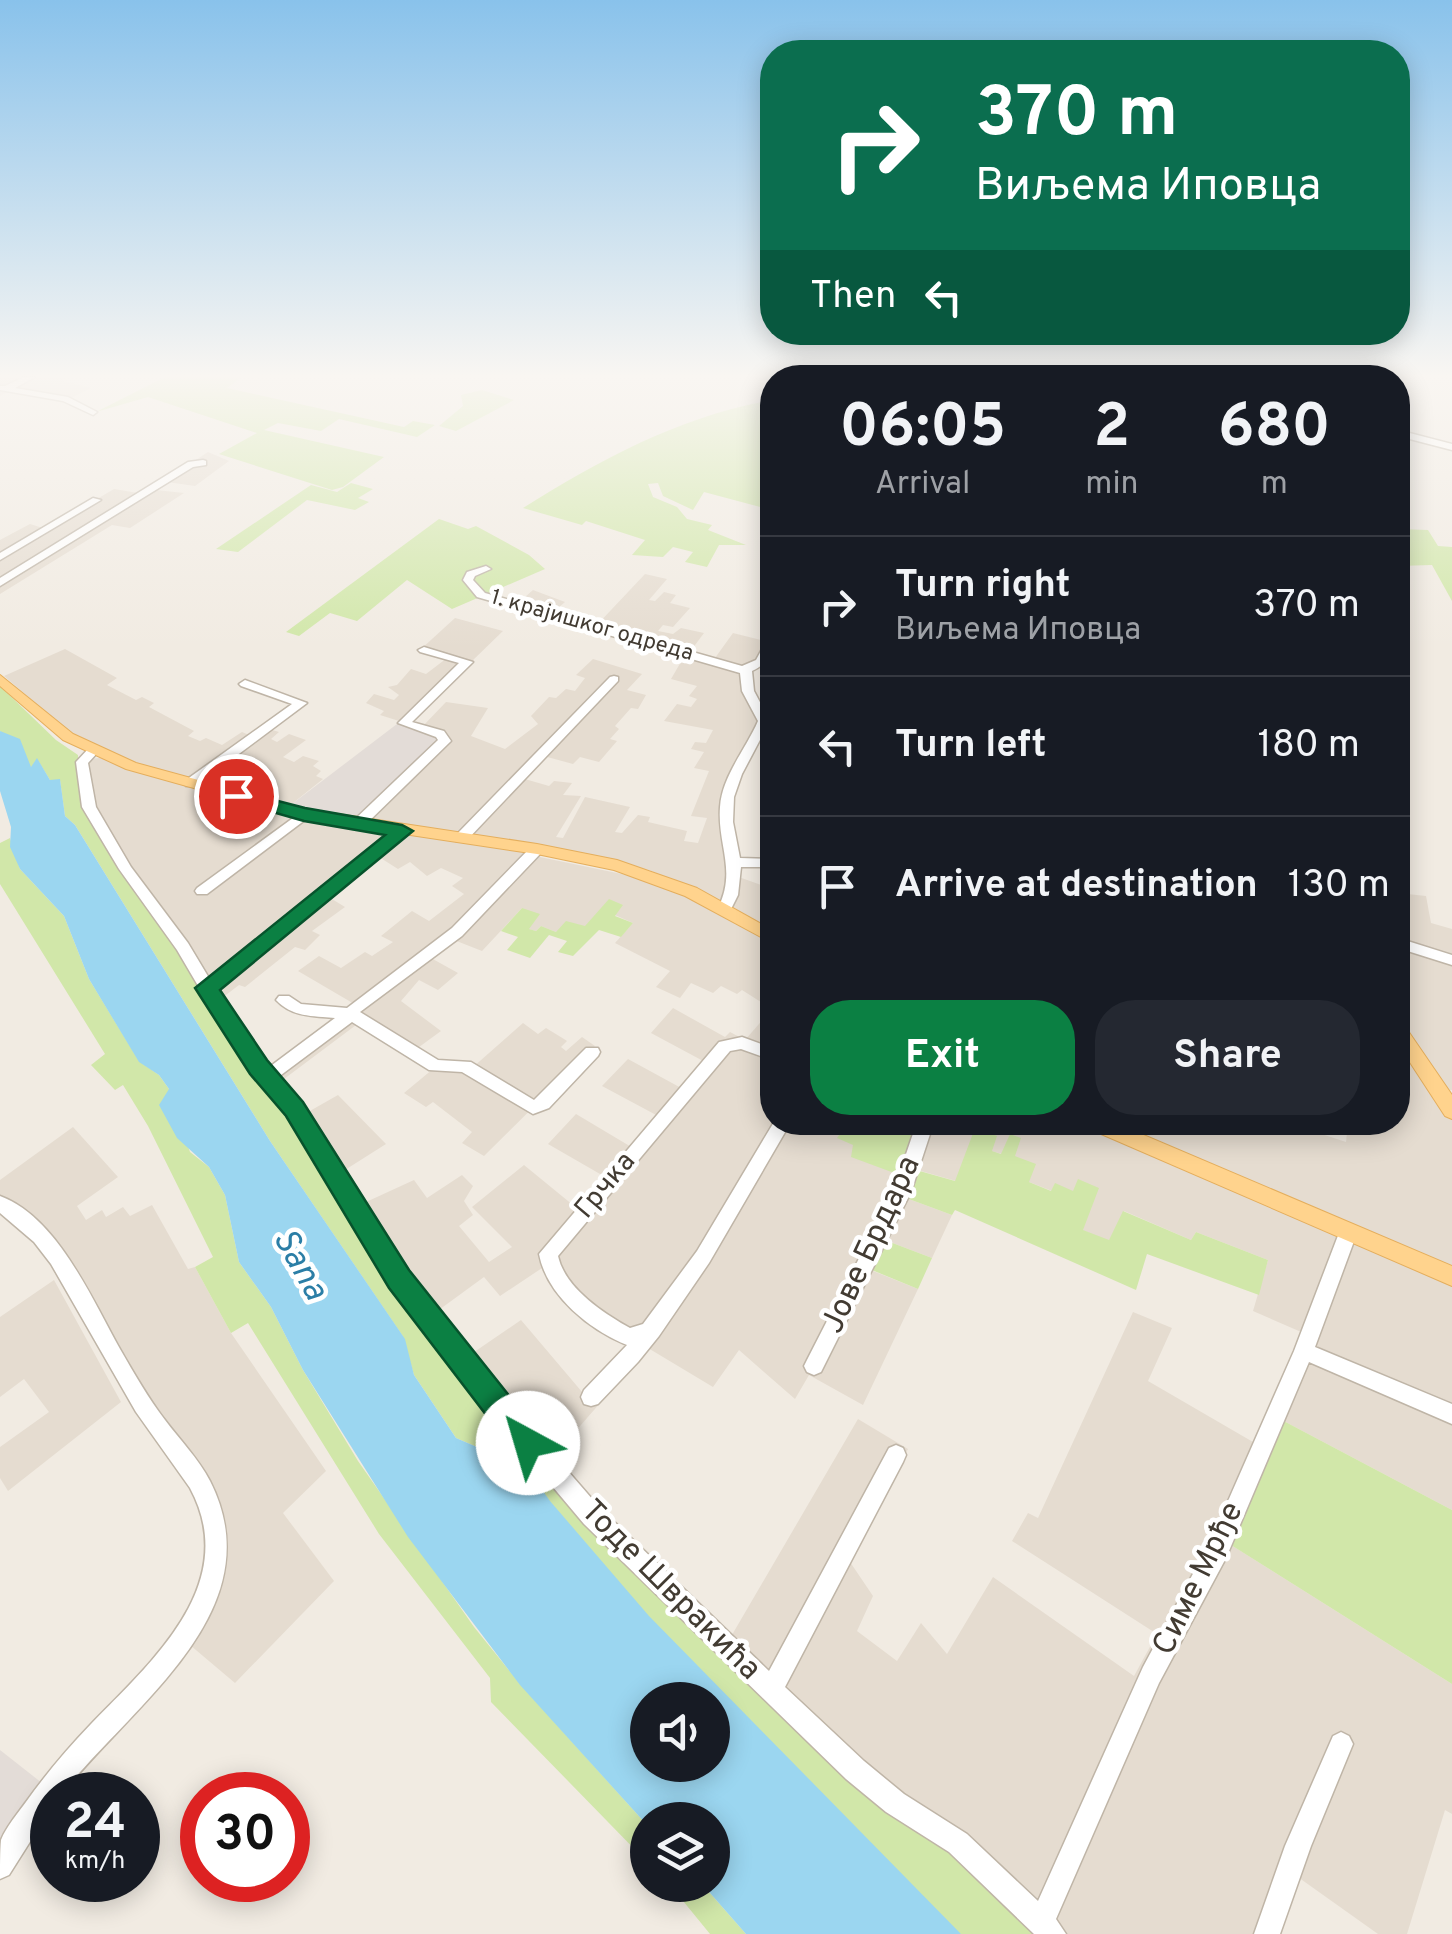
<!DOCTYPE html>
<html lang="en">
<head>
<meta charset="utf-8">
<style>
	:root { --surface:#171b24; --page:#242831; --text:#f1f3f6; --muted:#9ea1a6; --line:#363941; --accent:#0b8043 }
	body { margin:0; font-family:Overpass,sans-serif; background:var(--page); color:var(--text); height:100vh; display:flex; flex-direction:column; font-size:38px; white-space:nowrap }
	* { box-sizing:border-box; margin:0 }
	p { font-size:32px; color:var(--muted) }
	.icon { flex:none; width:55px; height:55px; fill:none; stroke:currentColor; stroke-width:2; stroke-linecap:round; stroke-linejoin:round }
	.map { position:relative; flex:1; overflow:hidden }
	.sheet { position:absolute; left:760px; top:365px; width:650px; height:770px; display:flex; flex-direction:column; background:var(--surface); border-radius:40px; box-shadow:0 5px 25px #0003 }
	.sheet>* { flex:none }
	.banner { position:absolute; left:760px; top:40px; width:650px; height:305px; border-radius:40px; box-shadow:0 5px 25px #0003; background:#0b6e4f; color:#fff; overflow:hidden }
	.controls { position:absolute; left:630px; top:1682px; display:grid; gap:20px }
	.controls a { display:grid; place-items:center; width:100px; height:100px; border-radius:50%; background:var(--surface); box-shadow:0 5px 25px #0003; font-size:50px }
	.speed { position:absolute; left:30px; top:1772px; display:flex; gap:20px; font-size:50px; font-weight:700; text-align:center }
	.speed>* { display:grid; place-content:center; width:130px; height:130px; border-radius:50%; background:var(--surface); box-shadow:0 5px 25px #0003; line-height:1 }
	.speed small { font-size:25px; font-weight:400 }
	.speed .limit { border:15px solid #d22; background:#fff; color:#111 }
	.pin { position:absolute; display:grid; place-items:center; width:85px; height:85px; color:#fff; margin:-42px; border:5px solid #fff; border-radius:50%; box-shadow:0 2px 10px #0007 }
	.me { position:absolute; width:110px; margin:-55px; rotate:321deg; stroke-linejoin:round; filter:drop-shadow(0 0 8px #0008) }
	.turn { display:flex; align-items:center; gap:35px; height:210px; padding:0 50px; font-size:45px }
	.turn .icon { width:130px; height:130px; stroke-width:2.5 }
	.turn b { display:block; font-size:70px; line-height:85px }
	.then { display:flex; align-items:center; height:95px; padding:0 50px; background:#0003; gap:20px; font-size:38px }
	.eta { display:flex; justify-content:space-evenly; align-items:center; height:170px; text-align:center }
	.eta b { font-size:60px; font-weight:700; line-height:70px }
	.primary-button { display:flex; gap:20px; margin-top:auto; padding:20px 50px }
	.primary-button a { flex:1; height:115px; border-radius:40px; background:var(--accent); color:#fff; font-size:40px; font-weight:700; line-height:115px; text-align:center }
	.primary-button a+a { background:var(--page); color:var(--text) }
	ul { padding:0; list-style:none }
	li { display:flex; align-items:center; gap:30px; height:140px; padding:0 50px; border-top:2px solid var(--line) }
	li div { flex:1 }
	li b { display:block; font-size:38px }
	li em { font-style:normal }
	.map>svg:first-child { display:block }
</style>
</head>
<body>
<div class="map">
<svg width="1452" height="1934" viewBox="0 0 1452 1934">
	<rect width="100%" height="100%" fill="#f1ebe2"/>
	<path fill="#e5dcd0" d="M0,377H69L63,381L91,388L69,399L13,389L0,396Z
		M208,452L229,461L195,486L167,482L156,490L184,493L130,528L112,525L0,594V540L30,524L46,529L114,489L144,494Z
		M645,574L667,579L649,600L655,601L664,592L676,595L670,603L690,608L673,627L663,625L658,631L673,634L681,628L704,633L689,653L715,658L733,633L769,642L759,662L746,673L761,719L731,783L732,878L725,898L720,901L649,870L537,845L485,904L356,1005L298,971L319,956L341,968L365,952L372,956L393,942L381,936L412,911L429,921L464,894L452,886L463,878L441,868L427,876L410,862L398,869L379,857L327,896L345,907L312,931L320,935L305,950L295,947L245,987L239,985L222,998L129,870L84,790L88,759L100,758L286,813L349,827L440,746L437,734L397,724L399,721L380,715L384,711L366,703L374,694L394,700L399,695L388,687L397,685L411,669L426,674L447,658L420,650L455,618L503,631L408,723L422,727L446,702L488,708L471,736L505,749L538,724L531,716L549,697L556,698L566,689L575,691L585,678L576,675L593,659L642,674L627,690L646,695L638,709L631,708L615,726L619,729L610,739L617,741L599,762L580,757L573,764L540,755L518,777L549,786L554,781L572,783L563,795L581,796L556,837L563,838L585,797L630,807L615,832L622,833L638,815L650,817L648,822L687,831L684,841L698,843L707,818L691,816L709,771L694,768L704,752L691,749L695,742L706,743L713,730L664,721L677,704L691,707L697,699L689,696L697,686L671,679L685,655L517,604L533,590L565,602L551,614L595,627Z
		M65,649L117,678L107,685L136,700L142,697L154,703L149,707L194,731L188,736L200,741L206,738L222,745L242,732L256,738L269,729L279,732L271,739L277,742L289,734L306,740L283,757L294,762L303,756L319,761L313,766L321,771L316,776L323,779L288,807L148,768L98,750L76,738L4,676Z
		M535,856L641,878L683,895L757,934L772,945V1009L742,990L737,994L721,986L713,993L691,983L680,998L656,987L670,971L615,943L633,923L615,915L622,906L585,927L556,932L541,926L536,931L528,929L522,908L482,951L454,940L431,958L458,973L438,990L419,980L401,1001L441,1031L415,1050L364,1019L276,1085L266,1075L408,972Z
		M736,876L772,889V933L730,908Z
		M1398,893L1426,896L1431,923L1452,929V1090L1446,1091L1452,1102V1510L1278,1418L1315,1338L1253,1311L1268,1260L1196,1232L1191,1240L1124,1211L1109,1241L1082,1230L1074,1191H1052L1029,1182L1014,1156L1010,1135L1002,1154L991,1151L956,1181L914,1169L929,1123L1285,1122L1346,1142L1348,1123L1398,1122Z
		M673,1008L725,1037L730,1032L745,1040L772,1009V1122L846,1124L853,1145L906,1177L898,1195L952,1215L932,1258L882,1239L868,1269L918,1289L863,1405L809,1375L795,1399L739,1350L713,1387L648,1348L547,1464L464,1359L521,1320L588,1399L639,1341L561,1281L551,1262L500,1296L484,1277L432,1315L353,1208L414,1180L427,1198L462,1175L473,1186L464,1201L473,1215L459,1226L489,1262L512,1247L472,1207L524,1165L579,1210L607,1178L548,1144L576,1114L633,1148L658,1116L602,1086L628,1059L683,1089L705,1062L651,1033Z
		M523,1023L538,1034L546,1028L564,1039L567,1041L561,1047L566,1051L582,1037L595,1046L484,1156L462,1143L472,1132L433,1102L426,1107L404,1093L439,1064L472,1068Z
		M338,1095L386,1144L337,1175L301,1116Z
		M73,1127L118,1177L77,1206L86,1220L102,1210L106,1217L123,1207L130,1216L152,1205L188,1269L195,1267L231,1333L326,1471L283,1513L334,1581L235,1683L190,1645L225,1536L220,1500L134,1378L58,1249L0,1201V1180Z
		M54,1280L121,1402L8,1491L0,1478V1447L49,1412L24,1379L0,1397V1317Z
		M1133,1312L1172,1328L1148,1381L1253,1442L1212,1533L1452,1684V1814L1445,1810L1407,1934H1378L1288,1870L1265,1934H1059L959,1834L877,1777L729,1640L858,1419L908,1449L848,1559L873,1596L857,1631L897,1661L921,1623L947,1654L993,1577L1134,1676L1157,1634L1012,1541L1028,1513L1038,1518Z"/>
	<path fill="#e3dcd7" d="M397,724L437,734L442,740L355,821L288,807Z
		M0,1750L42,1783L0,1847Z"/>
	<path fill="#d1e7a9" d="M165,377H241L227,388L404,427L413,421L435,425L417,437L339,419L321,431L278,423L264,430L384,457L343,487L332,490L219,454L257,433L148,397L96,412Z
		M482,390L514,400L456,431L439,426L463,406L461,395Z
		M772,400V510L704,492L693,510L663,496L658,483L648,484L653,497L677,507L687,519L712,525L708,530L746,545H719L707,567L685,562L693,552L673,547L663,557L632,555L645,540L586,521L582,525L523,508C601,459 681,416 772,400Z
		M351,483L373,489L358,498L369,502L355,510L307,500L238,552L216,549L311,485L337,492Z
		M439,519L468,529L476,526L529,555L545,569L452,609L407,580L357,621L330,613L299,636L286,632Z
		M1398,529L1428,530L1438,546L1452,547V601L1432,565L1398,566Z
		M0,686L56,740L78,755C78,828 147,905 186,963C200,985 211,1008 224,1031L547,1464L1045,1934H944L554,1523L527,1471L504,1486L484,1450L456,1438L414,1375L402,1335L270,1141L75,825L65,816L60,780H50L37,759L31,768L22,751L0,731Z
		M10,838L20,869L64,916L89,979L139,1061L159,1075L169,1089L190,1152L209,1167L225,1195L239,1262L271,1307L303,1370L358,1461L474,1627L521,1685L647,1825V1862L491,1702L490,1678L379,1534L248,1323L231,1333L195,1267L213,1257L148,1126L123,1085L115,1090L91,1065L105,1054L0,884V843Z
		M609,899L623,905L615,916L633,923L621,937L599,930L573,956L558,952L567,941L549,935L530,958L507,950L518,937L501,931L522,908L540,914L529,929L536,931L541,926L556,932L566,921L585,926Z
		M841,1123H923L909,1168L955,1181L975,1128L997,1136L992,1151L1001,1154L1010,1134L1021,1138L1015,1156L1036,1164L1029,1182L1051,1191L1055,1183L1073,1191L1078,1179L1099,1188L1083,1230L1109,1240L1123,1211L1191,1240L1196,1232L1268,1260L1259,1295L1147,1254L1136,1290L955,1210L952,1215L898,1195L905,1177L851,1157L853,1145L837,1138L846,1125Z
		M882,1239L932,1258L918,1289L867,1268Z
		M1278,1418L1452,1510V1684L1223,1540Z
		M670,1885H703L746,1934H710Z"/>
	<path fill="#9bd6f0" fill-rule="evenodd" d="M0,731L20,739L31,767L37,758L50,780L60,779L65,816L75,825L270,1141L405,1339L414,1375L456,1438L484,1450L504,1486L528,1470L550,1501L649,1616L961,1934H746L703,1885H712V1820H648L647,1825L520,1685L408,1537L303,1370L271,1307L239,1262L225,1195L209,1167L177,1138L159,1105L169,1089L159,1075L139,1062L89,979L64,916L20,869L10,847L11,827L0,791ZM648,1700H712V1765H648Z"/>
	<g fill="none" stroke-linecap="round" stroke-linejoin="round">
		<defs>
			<path id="minor" d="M24,377H35L15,388L68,397L97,412L93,415L63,401L0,390V386H5Z
				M1208,377H1216L1217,378H1208Z
				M1398,430L1452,444V450L1398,436Z
				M203,460L206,461V465L193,467L0,586V578L188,462Z
				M93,498L101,500L0,560V553Z
				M486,566L491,569L475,576L473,580L485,593L742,666L756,660L768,638L772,637C772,655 768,663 752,671L754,691L770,721L742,774L734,797L733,822L740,858L772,859V867H741L738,895L730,911H720L718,908C737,870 717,845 720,807C722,776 746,749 758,721L742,691L740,673L477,597L463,580L467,572Z
				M424,647L473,662L412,722L444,731L451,741L362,828H352L350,825L352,822L438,740L436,737L398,723L459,663L420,652L418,650Z
				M614,676L618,677V681L466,841H456L454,838L456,835L610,677Z
				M245,680L307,703L196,786H186L185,783L186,780L292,704L241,686L239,684Z
				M93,747L99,751L88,763L96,807L131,867L188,943L209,978L397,828H407L409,831L215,989L268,1068L335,1018C312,1016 292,1017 276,1000L279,996H289L301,1004L347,1008L452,928L532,846H542L544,849L542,852L462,936L360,1012L438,1060L471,1062L534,1100L586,1048H598L600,1052L598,1056L549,1108L533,1114L462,1072L429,1070L352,1022L277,1078L301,1104L406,1273L482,1372L600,1508L769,1671L889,1448L896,1445L903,1448L906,1455L903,1462L785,1687L864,1761L904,1794L967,1834L1038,1901L1143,1667L1210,1542L1294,1351L1339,1233L1342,1228L1348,1225L1354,1228L1357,1233L1315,1347L1452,1404V1424L1309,1362L1226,1558L1159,1683L1056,1919L1066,1934H1034L949,1852L886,1812L846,1779L584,1524L468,1386L392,1285L289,1114L252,1071L217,1018L177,950L119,869L82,807L76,762L89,748Z
				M304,810L311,814L309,817L207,894H197L195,891L197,888Z
				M1398,938L1452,955V965L1398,948Z
				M742,1037L772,1048V1060L741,1049L730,1051L558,1256C565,1288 603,1313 630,1328L643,1324L697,1251L774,1122H791L709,1263L659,1336L638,1362L598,1404L591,1406L584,1404L581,1397L584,1390L627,1345C590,1330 547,1296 539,1254L719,1042Z
				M917,1122H934L911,1192L821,1372L814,1375L807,1372L804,1366L807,1360L893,1192Z
				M0,1196C57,1217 92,1299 120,1349C134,1373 148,1398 165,1420C180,1440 198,1458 210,1481C276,1611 130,1706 61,1795H52V1807L9,1875L0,1879C0,1867 0,1851 1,1840C6,1827 18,1813 26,1802C46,1774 67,1749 91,1724C151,1662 242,1584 190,1488L136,1412L51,1264L34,1242L0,1213Z
				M1341,1732L1349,1736L1353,1744L1311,1846L1280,1934H1254L1285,1846L1333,1736Z"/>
			<path id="major" d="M956,377H966V378H957Z
				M0,675L73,734L136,763L305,809L537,844L617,860L697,888L772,930V943L685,896L614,870L537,854L304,819L126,769L63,740L0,686Z
				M1398,1023L1404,1025L1452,1095V1119L1445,1116L1398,1044Z
				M1082,1122H1113L1452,1266V1286L1085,1127Z"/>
		</defs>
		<use href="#minor" stroke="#bfb5a7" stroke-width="3"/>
		<use href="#major" stroke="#e4ae5d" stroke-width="2"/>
		<use href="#minor" fill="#fff" fill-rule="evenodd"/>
		<use href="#major" fill="#ffd38d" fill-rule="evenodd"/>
	</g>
	<linearGradient id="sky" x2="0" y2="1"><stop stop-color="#89c2eb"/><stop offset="0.58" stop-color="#f9f6f2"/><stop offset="1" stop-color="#f9f6f2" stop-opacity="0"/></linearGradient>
	<rect width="1452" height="648" fill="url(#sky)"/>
	<path fill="#0b8043" stroke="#07532c" stroke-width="2.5" d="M236,790L305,808L402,825L413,831L220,990L267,1060L303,1102L409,1270L539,1433L543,1443L539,1454L528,1458L516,1454L389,1288L286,1116L250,1074L195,988L385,835L304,821L230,800V792Z"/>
	<g text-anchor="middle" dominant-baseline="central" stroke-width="9" stroke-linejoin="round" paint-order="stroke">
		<g font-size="22" fill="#423b32" stroke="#fff">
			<text transform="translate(592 626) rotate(16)">1. крајишког одреда</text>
		</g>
		<g font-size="28" fill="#423b32" stroke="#fff">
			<text transform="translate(606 1186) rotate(-50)">Грчка</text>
		</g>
		<g font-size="32" fill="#423b32" stroke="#fff">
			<text transform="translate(872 1245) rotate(-65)">Јове Брдара</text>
			<text transform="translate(1199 1579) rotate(-64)">Симе Мрђе</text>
			<text transform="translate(670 1591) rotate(45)">Тоде Швракића</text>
		</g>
		<g font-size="35" font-style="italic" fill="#2b7ea6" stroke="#fff">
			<text transform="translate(299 1265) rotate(61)">Sana</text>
		</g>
	</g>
</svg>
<div class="controls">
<a><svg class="icon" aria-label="sound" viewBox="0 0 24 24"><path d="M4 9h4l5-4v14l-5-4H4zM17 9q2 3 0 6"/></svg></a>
<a><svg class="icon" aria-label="layers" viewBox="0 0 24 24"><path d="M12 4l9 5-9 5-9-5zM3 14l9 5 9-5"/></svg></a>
</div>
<div class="speed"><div>24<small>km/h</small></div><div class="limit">30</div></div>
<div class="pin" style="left:236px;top:796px;background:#d93025"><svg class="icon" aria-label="arrive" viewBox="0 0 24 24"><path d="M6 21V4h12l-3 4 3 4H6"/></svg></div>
<svg class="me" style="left:528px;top:1443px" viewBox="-20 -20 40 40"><circle r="19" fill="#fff"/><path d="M0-13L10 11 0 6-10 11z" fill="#0b8043"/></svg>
<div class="banner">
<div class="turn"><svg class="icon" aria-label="right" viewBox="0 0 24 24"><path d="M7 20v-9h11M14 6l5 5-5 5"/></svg><div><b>370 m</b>Виљема Иповца</div></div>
<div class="then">Then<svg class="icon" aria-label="left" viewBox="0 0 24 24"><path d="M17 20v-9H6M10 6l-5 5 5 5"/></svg></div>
</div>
<section class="sheet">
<div class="eta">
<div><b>06:05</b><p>Arrival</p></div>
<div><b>2</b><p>min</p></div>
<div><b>680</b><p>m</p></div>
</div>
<ul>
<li><svg class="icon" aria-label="right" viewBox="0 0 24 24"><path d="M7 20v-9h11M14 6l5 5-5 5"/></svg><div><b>Turn right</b><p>Виљема Иповца</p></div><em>370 m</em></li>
<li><svg class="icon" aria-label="left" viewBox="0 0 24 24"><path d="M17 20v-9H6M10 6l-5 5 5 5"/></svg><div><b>Turn left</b></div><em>180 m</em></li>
<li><svg class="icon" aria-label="arrive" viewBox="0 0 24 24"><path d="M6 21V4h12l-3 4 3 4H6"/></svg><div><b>Arrive at destination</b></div><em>130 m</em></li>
</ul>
<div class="primary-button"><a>Exit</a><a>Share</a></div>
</section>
</div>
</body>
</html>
